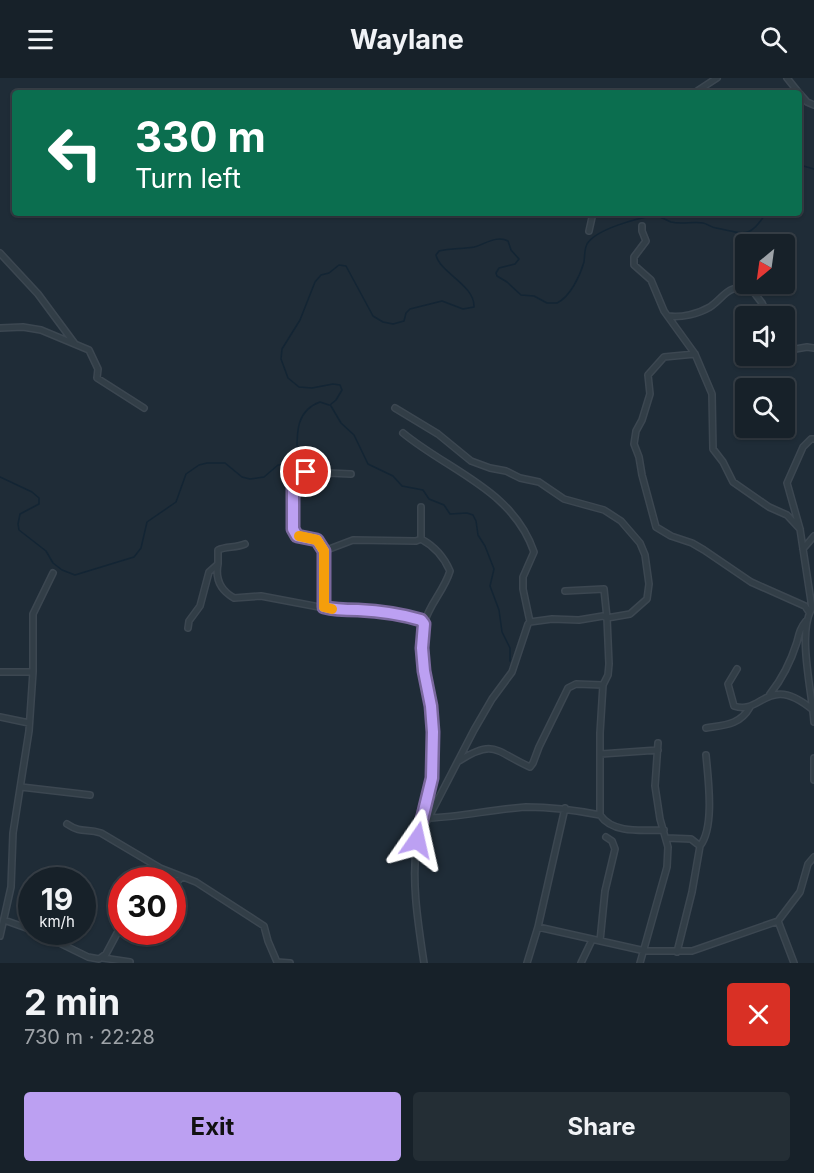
<!DOCTYPE html>
<html lang="en">
<head>
<meta charset="utf-8">
<style>
	:root { --surface:#172129; --page:#242e35; --text:#f1f3f6; --muted:#9ea3a8; --line:#363e46; --accent:#bca0f2 }
	body { margin:0; font-family:Inter,sans-serif; background:var(--page); color:var(--text); height:100vh; display:flex; flex-direction:column; font-size:22px; white-space:nowrap }
	* { box-sizing:border-box; margin:0 }
	p { font-size:20px; color:var(--muted) }
	.icon { flex:none; width:33px; height:33px; fill:none; stroke:currentColor; stroke-width:2; stroke-linecap:round; stroke-linejoin:round }
	.map { position:relative; height:885px; overflow:hidden }
	.details { display:flex; flex-direction:column; background:var(--surface); flex:1 }
	.details>* { flex:none }
	.top-card { position:absolute; left:12px; top:12px; width:790px; height:126px; border-radius:6px; box-shadow:0 2px 4px #0004,0 0 0 2px var(--line); background:#0b6e4f; color:#fff; overflow:hidden }
	.needle { width:39px; rotate:209deg }
	.tools { position:absolute; left:735px; top:156px; display:grid; gap:12px }
	.tools a { display:grid; place-items:center; width:60px; height:60px; border-radius:6px; background:var(--surface); box-shadow:0 2px 4px #0004,0 0 0 2px var(--line); font-size:30px }
	.speed { position:absolute; left:18px; top:789px; display:flex; gap:12px; font-size:30px; font-weight:700; text-align:center }
	.speed>* { display:grid; place-content:center; width:78px; height:78px; border-radius:50%; background:var(--surface); box-shadow:0 2px 4px #0004,0 0 0 2px var(--line); line-height:1 }
	.speed small { font-size:15px; font-weight:400 }
	.speed .limit { border:9px solid #d22; background:#fff; color:#111 }
	.pin { position:absolute; display:grid; place-items:center; width:51px; height:51px; color:#fff; margin:-26px; border:3px solid #fff; border-radius:50%; box-shadow:0 2px 6px #0007 }
	.me { position:absolute; width:66px; margin:-33px; rotate:11deg; stroke-linejoin:round; filter:drop-shadow(0 0 4px #0008) }
	.turn { display:flex; align-items:center; gap:21px; height:126px; padding:0 24px; font-size:27px }
	.turn .icon { width:78px; height:78px; stroke-width:2.5 }
	.turn b { display:block; font-size:42px; line-height:51px }
	.round { display:grid; place-items:center; flex:none; width:63px; height:63px; border-radius:6px; background:var(--page) }
	.headline { display:flex; align-items:center; justify-content:space-between; height:102px; padding:0 24px }
	h1 { font-size:36px; font-weight:700; line-height:45px }
	.primary-button { display:flex; gap:12px; margin-top:auto; padding:12px 24px }
	.primary-button a { flex:1; height:69px; border-radius:6px; background:var(--accent); color:#111; font-size:24px; font-weight:700; line-height:69px; text-align:center }
	.primary-button a+a { background:var(--page); color:var(--text) }
	header { display:flex; justify-content:space-between; align-items:center; height:78px; padding:0 24px; background:var(--surface); font-size:27px; font-weight:700 }
	.map>svg:first-child { display:block }
</style>
</head>
<body>
<header><svg class="icon" aria-label="menu" viewBox="0 0 24 24"><path d="M4 6h16M4 12h16M4 18h16"/></svg>Waylane<svg class="icon" aria-label="search" viewBox="0 0 24 24"><circle cx="10" cy="10" r="6"/><path d="M15 15l6 6"/></svg></header>
<div class="map">
<svg width="814" height="885" viewBox="0 0 814 885">
	<rect width="100%" height="100%" fill="#1f2c37"/>
	<g fill="none" stroke-linecap="round" stroke-linejoin="round">
		<path stroke="#132534" stroke-width="1.5" d="M800,87L814,91
			M330,327L336,322L342,312L340,307L333,306L312,310L299,309L288,300L281,281L282,271L300,242L315,204L321,197L329,195L339,187L346,188L373,238L383,244L393,246L404,243L406,235L410,231L442,223L463,231L474,229C475,207 440,195 436,177L439,173C451,170 463,171 474,169C485,166 497,157 508,163L511,172L519,181L515,186L499,190L496,195L497,198L507,204L521,217L534,218L547,225H557C570,219 580,198 584,184C585,178 584,172 587,166C596,151 638,140 654,138C660,138 666,142 671,144C682,147 693,143 703,145C708,146 712,150 716,150C744,155 749,162 766,135
			M331,328L341,345L354,357L368,386L393,398L402,408L423,412L429,421L444,427L450,436L467,435L473,437L476,443L478,457L485,468L494,491L490,508L499,532L502,554L510,570V583
			M0,399L32,414L39,420V426L20,436L18,446L19,452L46,473L53,485L62,492L75,497L134,479L141,470L147,444L176,424L186,396L199,387L207,385H225L242,399L250,401L264,399L278,387H292L297,382C297,359 294,333 320,324L329,327"/>
		<defs>
			<path id="minor" d="M787,0L799,15
				M694,15L717,0
				M800,16L807,24L814,27
				M642,148V153L646,163L634,179V187L651,202L664,233L695,276L712,316L713,371L723,384L733,404L769,429L787,437L800,451
				M589,153L593,135
				M0,175L38,216L75,266
				M668,238C681,240 698,236 710,229C726,218 727,205 752,212L762,225L768,238
				M0,250L23,249L41,252L89,272L98,291L97,300L144,330
				M784,273L807,269L814,270
				M695,276L664,279L648,297L650,316L642,342L636,353L634,366L639,379L642,397L656,449L671,458L692,465L704,472L751,504L805,528L809,534
				M395,330L438,356L471,383L490,390L506,393L520,400L539,404L564,421L604,432L621,443L640,465L645,477L649,506L647,521L630,536L607,540L604,511L565,513
				M403,355C449,393 513,412 534,474L523,499V511L530,544
				M814,361H811L803,369L787,405L800,451L812,530C797,555 812,613 814,644
				M421,429V461C434,468 444,479 450,493C444,513 429,526 424,546C416,582 432,618 433,654C433,669 434,686 432,700C429,721 420,741 417,762C411,803 418,845 424,885
				M803,471L814,458
				M324,473L353,462L416,463L421,461
				M218,486C215,501 220,512 234,520L261,518L335,532H359L421,542L424,546
				M323,529L324,473L317,462L295,456L293,451L292,405L294,399L306,394L351,396
				M188,550L189,543L200,528L209,494L218,486V472C226,468 236,470 245,466
				M737,591L728,606L734,628C762,638 767,594 813,632
				M0,594H33
				M770,616C782,601 791,583 797,564C799,556 800,550 806,543
				M0,639L29,645
				M706,650C725,647 740,647 750,629
				M601,676L658,672
				M814,680V702
				M459,683C495,660 496,674 530,689L533,685L539,669L568,610L576,606L603,607
				M21,709L90,717
				M429,740C461,739 493,731 526,729C551,729 575,732 600,737
				M67,746C82,756 86,750 101,755L160,790L196,804L264,848L268,863L277,884L290,885
				M667,760L691,761L700,768L692,814L677,874
				M417,762L474,652L492,621L512,594L528,546L530,544L552,541L579,542L603,538L607,540L609,586L608,597L603,607L600,655V737C613,756 642,752 664,752
				M700,768C715,749 708,700 706,677
				M172,809L182,799
				M4,842L32,852
				M778,843L794,885
				M538,849L645,873H692L778,843L800,814L808,786L814,779
				M37,854L88,879L99,881L106,876L122,846
				M0,858L11,809L13,755L29,653L33,594V536L53,495
				M600,863L605,813L615,771L612,763L606,759
				M103,880L130,884
				M527,885L538,849L565,730
				M581,885L592,862
				M640,885L667,789L668,769L660,741L655,708L658,665"/>
		</defs>
		<use href="#minor" stroke="#3c4751" stroke-width="8"/>
		<use href="#minor" stroke="#323e47" stroke-width="5"/>
	</g>
	<g fill="none" stroke-linecap="round" stroke-linejoin="round">
		<defs>
			<path id="route" d="M306,394L299,396L293,401V451L297,458L317,462L324,473V529C335,532 346,532 358,532C379,533 401,536 421,542L424,546L422,570L424,593L431,628L433,654L432,700L417,762"/>
		</defs>
		<use href="#route" stroke="#7a689d" stroke-width="15"/>
		<use href="#route" stroke="#bca0f2" stroke-width="10"/>
		<path stroke="#f59e0b" stroke-width="10" d="M299,458L317,462L324,473V529L332,531"/>
	</g>
</svg>
<div class="tools">
<a><svg class="needle" viewBox="-14 -14 28 28"><path d="M0-13l5 13h-10z" fill="#e53935"/><path d="M0 13l5-13h-10z" fill="#9ea3a8"/></svg></a>
<a><svg class="icon" aria-label="sound" viewBox="0 0 24 24"><path d="M4 9h4l5-4v14l-5-4H4zM17 9q2 3 0 6"/></svg></a>
<a><svg class="icon" aria-label="search" viewBox="0 0 24 24"><circle cx="10" cy="10" r="6"/><path d="M15 15l6 6"/></svg></a>
</div>
<div class="speed"><div>19<small>km/h</small></div><div class="limit">30</div></div>
<div class="pin" style="left:306px;top:394px;background:#d93025"><svg class="icon" aria-label="arrive" viewBox="0 0 24 24"><path d="M6 21V4h12l-3 4 3 4H6"/></svg></div>
<svg class="me" style="left:417px;top:762px" viewBox="-20 -20 40 40"><path d="M0-17L14 15 0 8-14 15z" fill="#bca0f2" stroke="#fff" stroke-width="4"/></svg>
<div class="top-card">
<div class="turn"><svg class="icon" aria-label="left" viewBox="0 0 24 24"><path d="M17 20v-9H6M10 6l-5 5 5 5"/></svg><div><b>330 m</b>Turn left</div></div>
</div>
</div>
<section class="details">
<div class="headline"><div><h1>2 min</h1><p>730 m · 22:28</p></div><a class="round" style="background:#d93025;color:#fff"><svg class="icon" aria-label="close" viewBox="0 0 24 24"><path d="M6 6l12 12M18 6L6 18"/></svg></a></div>
<div class="primary-button"><a>Exit</a><a>Share</a></div>
</section>
</body>
</html>
